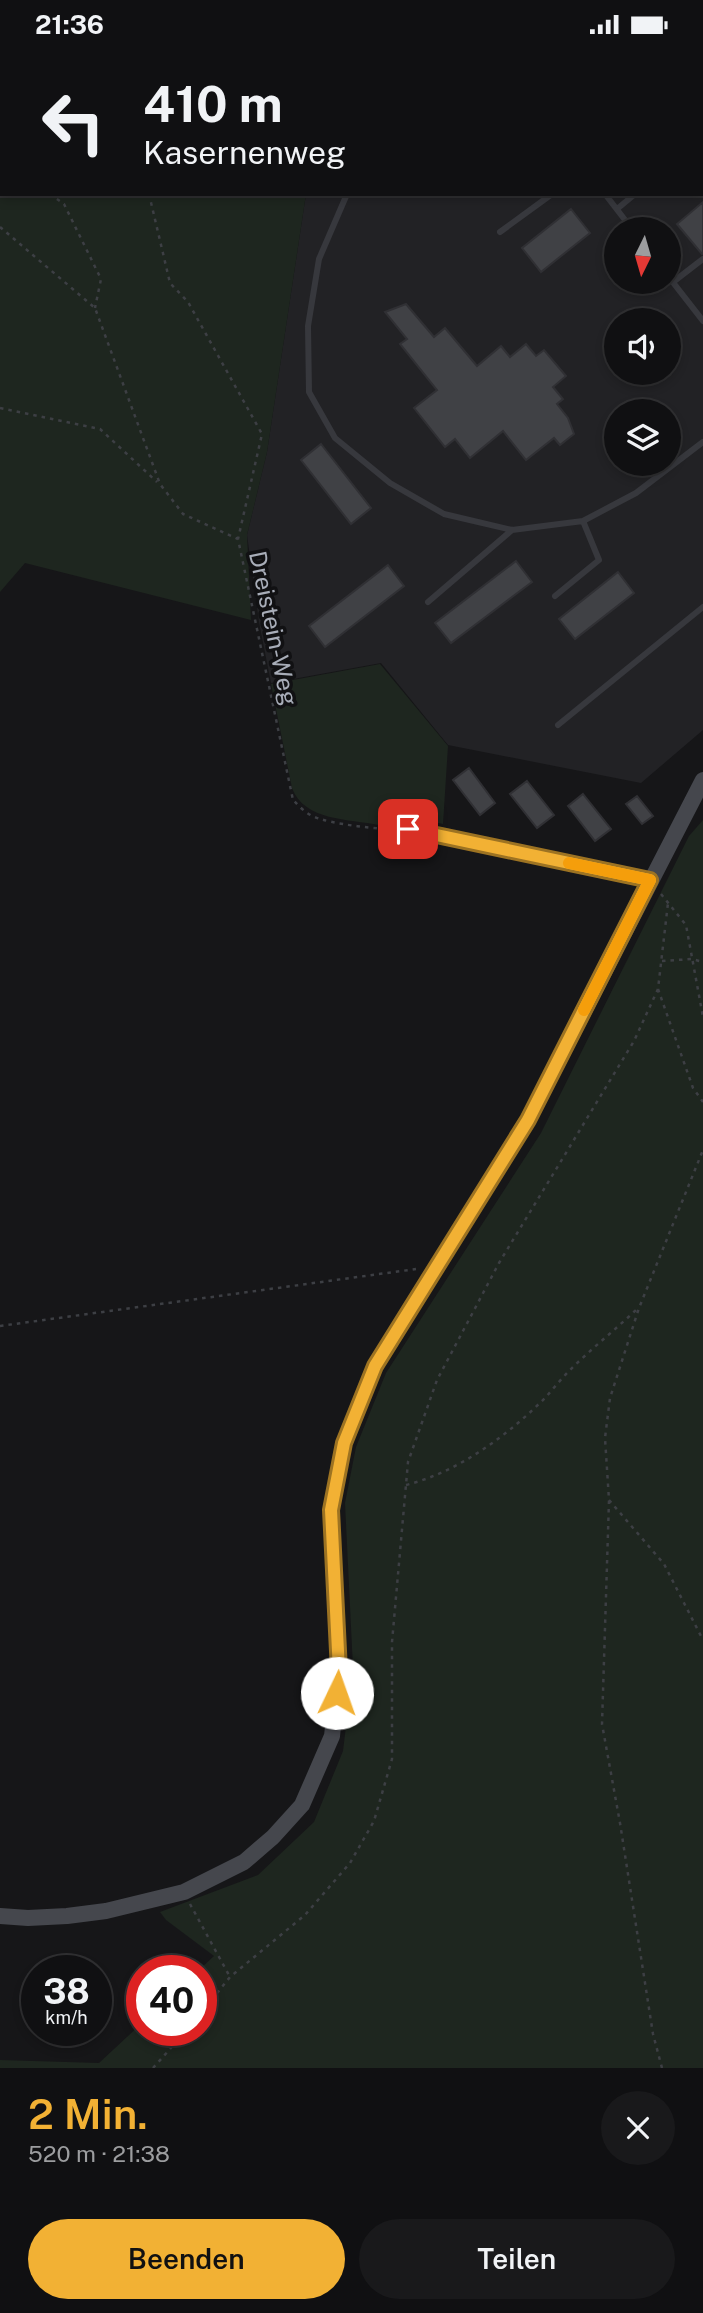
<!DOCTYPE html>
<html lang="de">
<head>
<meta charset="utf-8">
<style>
	:root { --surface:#101012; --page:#19191b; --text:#f1f3f6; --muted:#9c9d9f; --line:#303032; --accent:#f2b134 }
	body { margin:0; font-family:"Public Sans",sans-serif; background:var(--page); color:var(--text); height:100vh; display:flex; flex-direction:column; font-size:26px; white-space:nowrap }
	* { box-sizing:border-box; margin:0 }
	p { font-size:23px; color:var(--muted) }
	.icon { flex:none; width:38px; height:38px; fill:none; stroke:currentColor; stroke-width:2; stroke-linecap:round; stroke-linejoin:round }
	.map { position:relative; height:2019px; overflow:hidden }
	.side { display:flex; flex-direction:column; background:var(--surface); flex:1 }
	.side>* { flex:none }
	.banner { position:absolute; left:0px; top:0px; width:704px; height:147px; box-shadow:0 4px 10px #0003,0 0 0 2px var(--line); background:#101012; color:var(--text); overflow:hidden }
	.needle { width:46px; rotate:185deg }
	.fabs { position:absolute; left:604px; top:168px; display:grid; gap:14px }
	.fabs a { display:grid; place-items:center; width:77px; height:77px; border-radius:50%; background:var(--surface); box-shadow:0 4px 10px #0003,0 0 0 2px var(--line); font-size:35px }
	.speed { position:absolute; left:21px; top:1906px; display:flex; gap:14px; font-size:35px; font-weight:700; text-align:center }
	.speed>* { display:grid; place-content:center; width:91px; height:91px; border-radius:50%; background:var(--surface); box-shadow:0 4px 10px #0003,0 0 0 2px var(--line); line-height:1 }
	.speed small { font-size:18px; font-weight:400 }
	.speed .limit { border:10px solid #d22; background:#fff; color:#111 }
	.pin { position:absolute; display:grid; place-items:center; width:60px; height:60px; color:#fff; margin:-30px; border-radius:14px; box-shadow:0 4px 10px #0006 }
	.me { position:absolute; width:77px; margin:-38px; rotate:3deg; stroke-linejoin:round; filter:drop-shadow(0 0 5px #0008) }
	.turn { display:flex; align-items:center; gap:24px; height:147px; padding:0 28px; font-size:32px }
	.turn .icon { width:91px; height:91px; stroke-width:2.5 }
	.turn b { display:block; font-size:49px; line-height:60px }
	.round { display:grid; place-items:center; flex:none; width:74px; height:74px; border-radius:37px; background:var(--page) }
	.head { display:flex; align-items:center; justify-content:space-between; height:119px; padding:0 28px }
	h1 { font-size:42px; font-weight:600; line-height:52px; color:var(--accent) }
	.cta { display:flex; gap:14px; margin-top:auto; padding:14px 28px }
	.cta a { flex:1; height:80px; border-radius:42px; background:var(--accent); color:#111; font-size:28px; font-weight:600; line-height:80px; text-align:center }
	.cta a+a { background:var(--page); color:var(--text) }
	.status { display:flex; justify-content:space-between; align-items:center; height:49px; padding:0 35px; background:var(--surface); direction:ltr }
	.status svg { height:19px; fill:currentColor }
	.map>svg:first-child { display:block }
</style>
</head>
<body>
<div class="status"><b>21:36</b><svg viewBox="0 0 49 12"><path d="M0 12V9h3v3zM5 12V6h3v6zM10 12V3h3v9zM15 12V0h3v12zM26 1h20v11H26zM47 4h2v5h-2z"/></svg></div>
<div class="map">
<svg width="703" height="2019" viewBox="0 0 703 2019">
	<rect width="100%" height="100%" fill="#161618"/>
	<path fill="#222225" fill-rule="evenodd" d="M415,0H703V681L641,734L448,696L381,614L271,634L259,573L247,486L267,403L306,145H702V2ZM616,180H668V233H616ZM616,271H668V324H616ZM616,362H668V415H616Z"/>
	<path fill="#1e261f" d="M0,0L416,2H2V145H306L267,403L247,486L251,571L25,514L0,543Z
		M380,615L448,697L443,775L429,772L428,775L416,774C407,763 400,757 386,761L379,776C349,770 304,772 292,739L271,635Z
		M703,771V2019H0V2011L99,2014L142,1974V1981H201V1922L199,1921L214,1907L166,1871L160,1863L258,1826L314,1773L343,1702L353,1619L345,1454L356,1398L386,1324L541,1084L689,787Z"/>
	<path fill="#404145" stroke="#303034" stroke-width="2" d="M703,153V204L702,205L677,175Z
		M571,160L590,184L541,223L522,199Z
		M406,255L434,288L445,279L477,317L501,297L510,308L526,295L536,307L544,301L566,327L553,338L563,350L557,355L568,369L574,385L560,396L554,389L526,411L503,382L470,409L455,390L445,398L414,359L437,341L400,295L407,290L385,263Z
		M321,395L371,459L351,475L301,411Z
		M516,512L532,533L451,594L435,574Z
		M388,516L404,537L325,598L309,577Z
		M618,523L634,544L575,590L559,570Z
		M469,719L495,754L480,766L453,731Z
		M527,732L554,766L537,779L510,745Z
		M583,745L611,780L595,792L568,757Z
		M637,747L653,767L642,775L626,755Z"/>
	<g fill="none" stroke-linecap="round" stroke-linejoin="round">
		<path stroke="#3d3f44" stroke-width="2.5" stroke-dasharray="3.5 5" stroke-linecap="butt" d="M101,0V2
			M0,115L2,119
			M50,145L64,155L101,230L95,259
			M149,145L170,234L188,253L262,385L238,490
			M0,178L95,259L160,435L183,465L238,490L293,751C299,757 306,765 315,768C330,775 381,781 399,780
			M0,359L100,380L157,433
			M661,845L686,876L703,968
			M662,912L692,910L703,913
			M658,940L693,1039L703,1053
			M0,1277L416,1220
			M406,1436C458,1423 507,1387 545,1349C553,1340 561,1330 570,1321C591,1300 615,1281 637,1260
			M609,1451L664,1515L703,1591
			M190,1855L230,1928
			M201,1964L230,1928L305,1866L350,1814L374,1772L392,1710V1593L408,1413L437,1331L499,1214L634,992L658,940L668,854
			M153,2019L187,1981
			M662,2019L653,1985L620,1774L602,1675L609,1451L605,1389L610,1349L639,1259L703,1101"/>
		<path stroke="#37383d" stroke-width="6" d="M515,2L518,0
			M702,93L703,92
			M347,145L319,210L308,277L309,343L335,389L390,434L444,465L512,481L583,472L636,444L703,393
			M605,145L632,180
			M617,160L635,145
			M500,183L552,145
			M668,227L703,272
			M673,233L703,210
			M555,547L599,511L583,472
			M428,553L512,481
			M558,676L703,558
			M408,780L649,831"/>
		<path stroke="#45474d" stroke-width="16" d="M0,1867L28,1869L67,1867L106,1862L184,1843L244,1813L273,1788L302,1756L332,1687L339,1622L331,1461L344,1394L375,1317L528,1071L703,731"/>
	</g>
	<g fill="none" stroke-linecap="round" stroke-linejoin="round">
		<defs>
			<path id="route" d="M337,1644L339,1622L331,1461L344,1394L375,1317L528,1071L650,831L408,780"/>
		</defs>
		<use href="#route" stroke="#9d7322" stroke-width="18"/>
		<use href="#route" stroke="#f2b134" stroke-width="12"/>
		<path stroke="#f59e0b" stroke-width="12" d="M569,814L650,831L584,961"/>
	</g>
	<g text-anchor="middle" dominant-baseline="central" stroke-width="7" stroke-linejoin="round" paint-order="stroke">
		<g font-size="24" fill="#a8adb8" stroke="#111113">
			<text transform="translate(274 579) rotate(78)">Dreistein-Weg</text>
		</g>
	</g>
</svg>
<div class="fabs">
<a><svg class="needle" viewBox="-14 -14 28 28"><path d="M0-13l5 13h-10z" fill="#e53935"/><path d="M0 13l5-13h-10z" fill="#9c9d9f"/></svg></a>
<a><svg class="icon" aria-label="sound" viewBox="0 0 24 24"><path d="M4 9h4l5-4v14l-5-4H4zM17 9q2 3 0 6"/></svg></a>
<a><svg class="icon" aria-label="layers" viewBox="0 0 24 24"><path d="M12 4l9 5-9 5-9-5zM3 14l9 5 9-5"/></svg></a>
</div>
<div class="speed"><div>38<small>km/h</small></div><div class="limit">40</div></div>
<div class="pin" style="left:408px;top:780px;background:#d93025"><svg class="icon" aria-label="arrive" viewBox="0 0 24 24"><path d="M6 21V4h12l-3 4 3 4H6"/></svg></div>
<svg class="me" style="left:337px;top:1644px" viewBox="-20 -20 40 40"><circle r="19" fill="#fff"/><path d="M0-13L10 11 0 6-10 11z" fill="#f2b134"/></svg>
<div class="banner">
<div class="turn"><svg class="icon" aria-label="left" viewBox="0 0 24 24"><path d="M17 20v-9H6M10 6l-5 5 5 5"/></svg><div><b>410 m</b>Kasernenweg</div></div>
</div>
</div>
<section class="side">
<div class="head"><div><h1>2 Min.</h1><p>520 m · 21:38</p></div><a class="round"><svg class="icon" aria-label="close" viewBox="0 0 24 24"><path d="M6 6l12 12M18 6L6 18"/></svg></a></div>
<div class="cta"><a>Beenden</a><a>Teilen</a></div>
</section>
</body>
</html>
